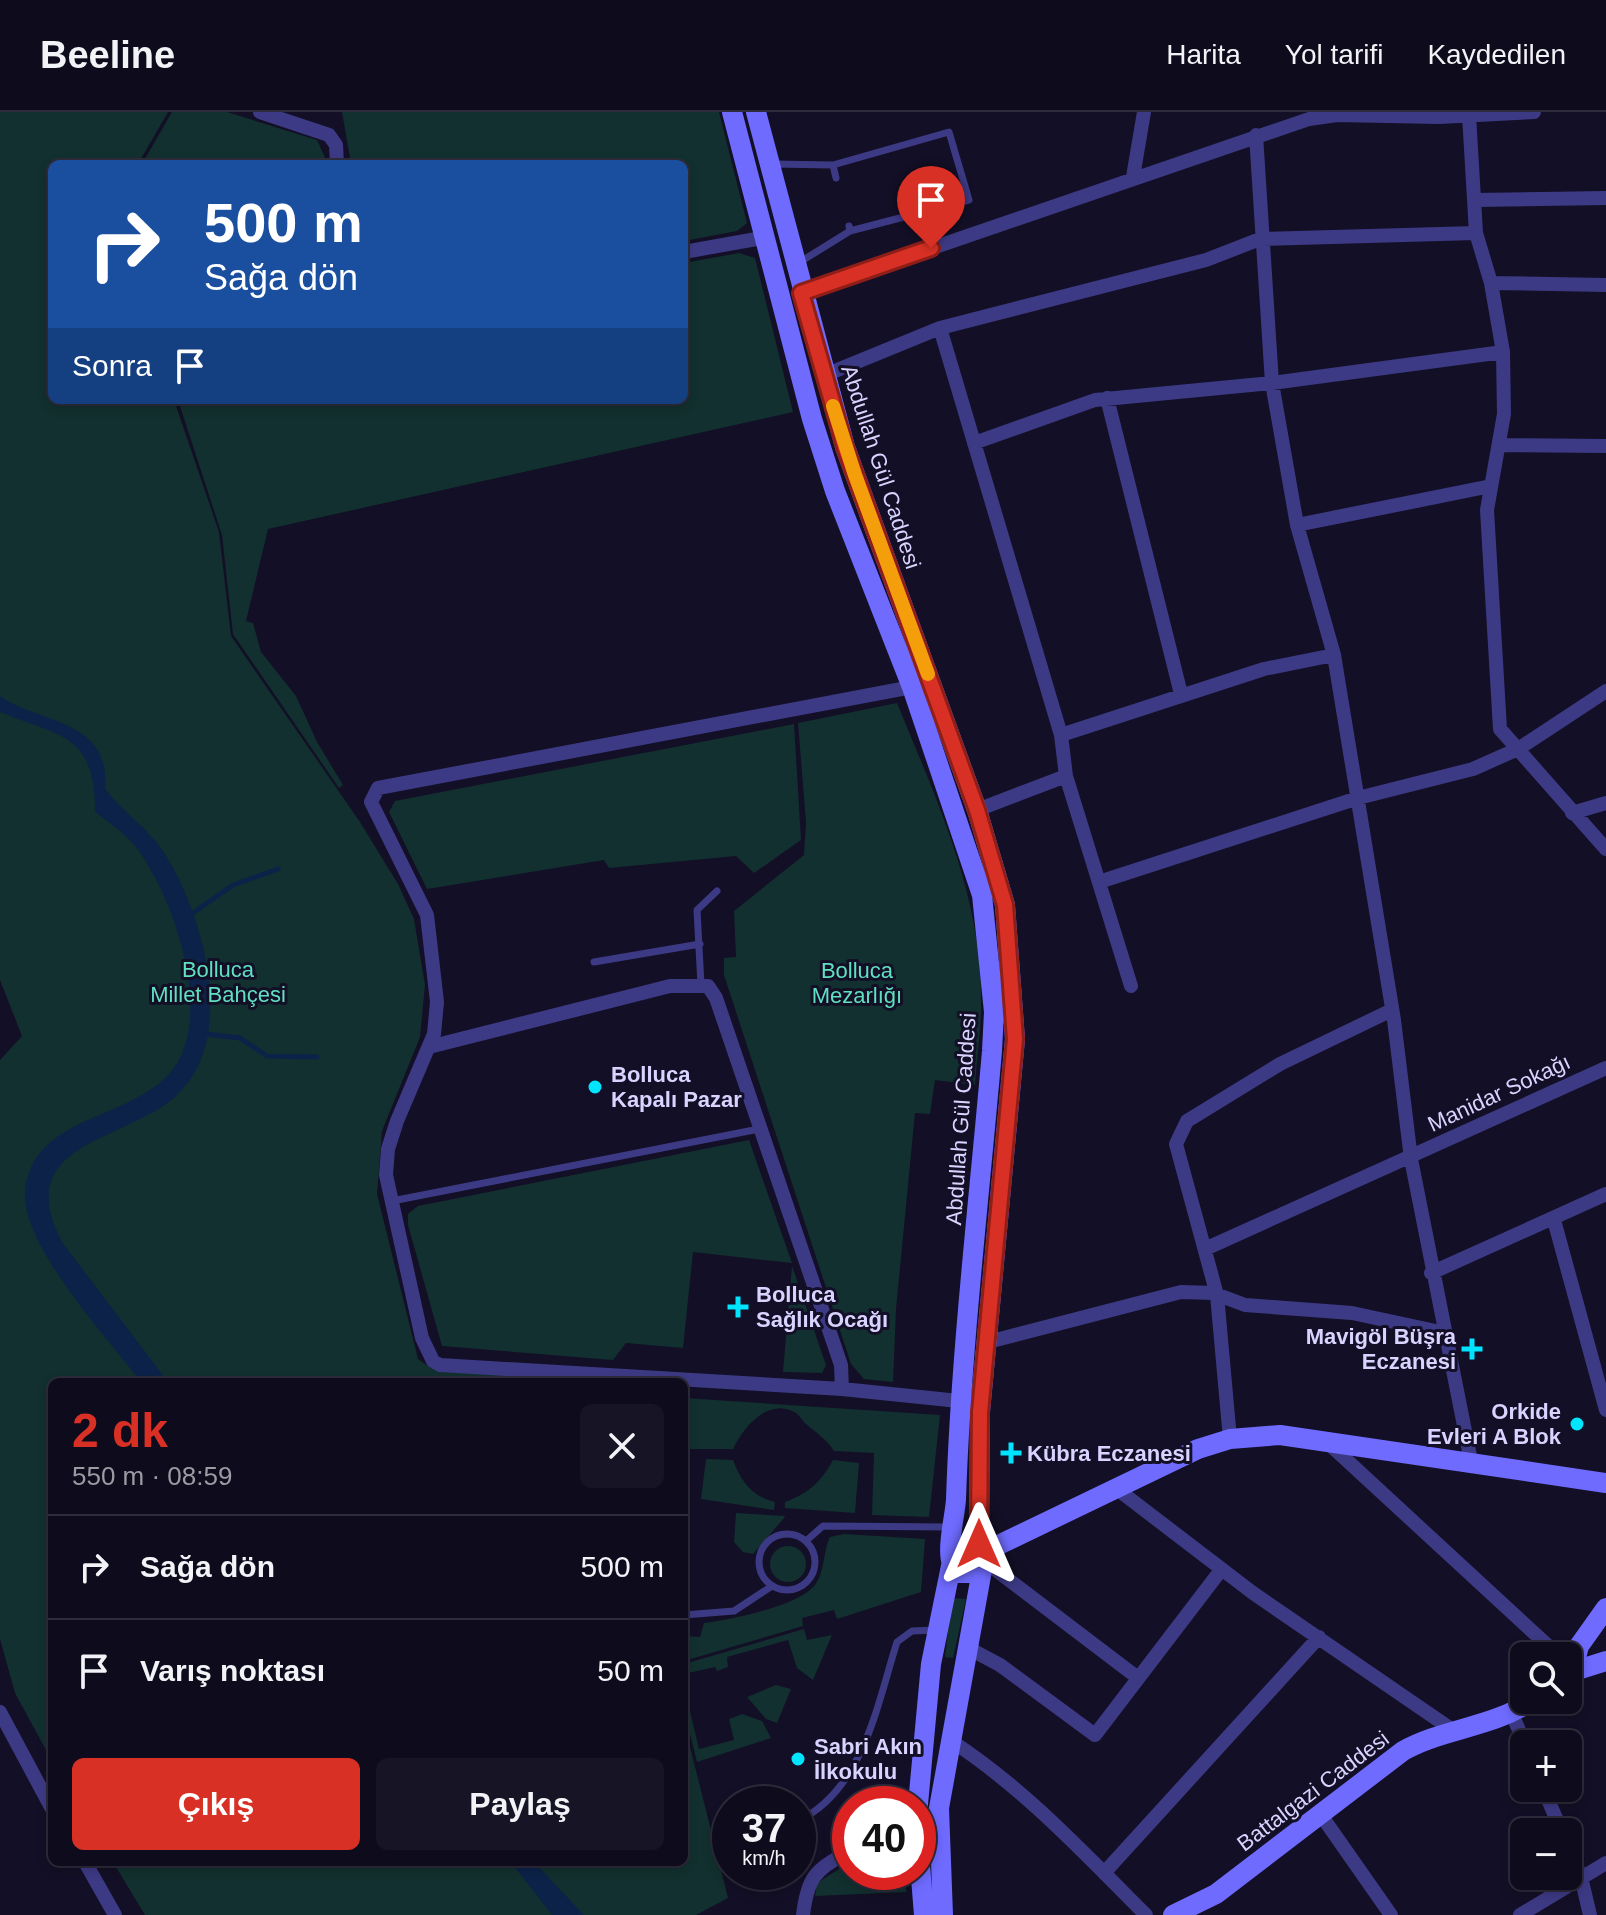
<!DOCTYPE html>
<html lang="tr">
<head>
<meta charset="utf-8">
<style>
	:root { --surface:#0e0b1c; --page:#171425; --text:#f1f3f6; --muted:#9b9ba3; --line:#2e2b3b; --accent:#d93025 }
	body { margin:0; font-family:Arial,sans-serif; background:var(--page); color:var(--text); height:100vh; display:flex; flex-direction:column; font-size:30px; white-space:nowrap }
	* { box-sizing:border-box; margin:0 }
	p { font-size:26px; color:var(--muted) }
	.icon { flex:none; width:44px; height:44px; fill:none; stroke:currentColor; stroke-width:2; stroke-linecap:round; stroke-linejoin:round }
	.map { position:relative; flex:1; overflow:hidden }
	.details { position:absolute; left:48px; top:1266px; width:640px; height:488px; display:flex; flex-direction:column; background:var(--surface); border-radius:12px; box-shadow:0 4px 12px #0003,0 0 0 2px var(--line) }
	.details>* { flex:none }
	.banner { position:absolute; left:48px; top:48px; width:640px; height:244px; border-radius:12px; box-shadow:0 4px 12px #0003,0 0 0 2px var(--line); background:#1a4fa0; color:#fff; overflow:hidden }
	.buttons { position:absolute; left:1510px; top:1530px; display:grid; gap:16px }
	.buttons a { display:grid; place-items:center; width:72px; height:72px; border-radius:12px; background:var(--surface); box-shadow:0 4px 12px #0003,0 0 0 2px var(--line); font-size:40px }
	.speed { position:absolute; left:712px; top:1674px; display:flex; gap:16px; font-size:40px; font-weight:700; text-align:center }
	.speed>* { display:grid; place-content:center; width:104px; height:104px; border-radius:50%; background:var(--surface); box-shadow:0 4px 12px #0003,0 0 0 2px var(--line); line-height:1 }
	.speed small { font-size:20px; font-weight:400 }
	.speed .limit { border:12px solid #d22; background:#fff; color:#111 }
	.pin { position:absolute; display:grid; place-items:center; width:68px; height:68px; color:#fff; margin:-82px -34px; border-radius:50% 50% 50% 0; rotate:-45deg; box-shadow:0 0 8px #0007 }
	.pin .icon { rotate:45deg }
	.me { position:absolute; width:88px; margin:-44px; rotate:0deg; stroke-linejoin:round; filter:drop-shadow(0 0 6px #0008) }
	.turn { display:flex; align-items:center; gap:28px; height:168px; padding:0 24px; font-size:36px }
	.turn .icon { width:104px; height:104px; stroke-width:2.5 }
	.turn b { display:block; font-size:56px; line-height:68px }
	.then { display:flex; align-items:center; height:76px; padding:0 24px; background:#0003; gap:16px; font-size:30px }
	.round { display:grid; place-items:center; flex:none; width:84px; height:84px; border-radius:12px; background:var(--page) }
	.summary { display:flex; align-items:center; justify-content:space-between; height:136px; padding:0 24px }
	h1 { font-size:48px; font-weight:700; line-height:60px; color:var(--accent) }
	.button { display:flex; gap:16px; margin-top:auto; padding:16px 24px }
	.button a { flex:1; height:92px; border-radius:12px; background:var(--accent); color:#fff; font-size:32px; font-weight:700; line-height:92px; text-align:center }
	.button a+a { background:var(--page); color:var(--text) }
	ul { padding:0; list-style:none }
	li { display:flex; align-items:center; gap:24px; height:104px; padding:0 24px; border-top:2px solid var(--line) }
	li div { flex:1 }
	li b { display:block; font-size:30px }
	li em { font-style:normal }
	header { display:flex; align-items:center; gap:48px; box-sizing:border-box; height:112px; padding:0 40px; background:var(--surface); border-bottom:2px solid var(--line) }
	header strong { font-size:38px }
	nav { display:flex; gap:44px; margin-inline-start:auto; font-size:28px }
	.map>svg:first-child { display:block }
</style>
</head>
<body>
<header>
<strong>Beeline</strong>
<nav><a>Harita</a><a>Yol tarifi</a><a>Kaydedilen</a></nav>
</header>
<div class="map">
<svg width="1606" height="1803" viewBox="0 0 1606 1803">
	<rect width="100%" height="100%" fill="#130f26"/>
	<path fill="#12302f" d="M0,0H168L138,52H52V288H174L219,420L231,524L360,710L398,772L414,807L425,873L420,925L382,1019L377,1082L418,1247L431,1256L577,1270H52V1649L15,1581L0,1527V948L22,924L0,868Z
		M172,0H227L317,28L328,52H142Z
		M342,0H719L747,111L737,119L684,129V52H351Z
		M739,141L755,146L793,300L268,417L246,509L253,511L261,540L296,584L317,630L343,673L339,676L233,522L222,423L178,288H684V151Z
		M897,591C935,684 980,779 981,882C982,912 977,943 975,973L935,968L930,1002L915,1001L896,1197L893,1270L864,1267L851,1252L724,863V846L736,845L734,799L804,743L806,710L798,611Z
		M794,612L801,728L754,761L736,744L609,756L604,748L427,777L389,700L395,689Z
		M749,1028L792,1151L693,1140L683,1236L626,1231L613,1248L442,1234L408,1113V1102L418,1094Z
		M792,1154L826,1253L822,1261L783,1260Z
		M684,1286L940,1303L929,1405L872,1403L874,1341L834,1339C826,1326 817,1322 806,1312C801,1308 799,1301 792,1299C766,1287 742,1317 733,1337H684Z
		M706,1347L733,1348C741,1369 751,1384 775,1390L774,1398L701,1387Z
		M833,1348L859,1351L855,1401L785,1396V1390C809,1381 821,1370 833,1348Z
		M736,1401L784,1404L785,1405L753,1442L743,1440L734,1430Z
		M844,1422L925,1427L921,1480L837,1507L834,1498L802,1506L803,1514L684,1549V1524L700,1525L704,1511C731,1507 797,1495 815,1473C825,1460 823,1439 830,1425Z
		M770 1452a18 18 0 1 1 36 0a18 18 0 1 1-36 0Z
		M952,1486L966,1487L953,1546L945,1545Z
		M804,1517L807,1528L832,1523L813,1568L797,1556L788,1528L727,1545L728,1555L717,1559L715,1555L684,1562V1552Z
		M776,1573L791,1577L777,1611L766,1607L747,1585Z
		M684,1574L699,1637L734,1628L729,1607L742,1602L762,1609L771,1626L697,1650L684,1598Z
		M684,1611L728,1786L696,1803H145L113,1750H684Z
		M850,1750V1760H906V1780L815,1784L817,1771Z"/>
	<path fill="#0c2248" d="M0,584C41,613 111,606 105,677C123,700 147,715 163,739C203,800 239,925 177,983C128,1030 9,1029 62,1130L168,1270H141C109,1228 21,1133 25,1080C32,1004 125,1009 168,963C218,910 174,785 136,735C126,722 108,710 95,700C95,622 62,625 0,600Z
		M511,1750H534L584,1803H552Z"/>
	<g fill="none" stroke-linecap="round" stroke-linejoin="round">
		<path stroke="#0c2248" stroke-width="5" d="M187,805L233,773L278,757
			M205,922L240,926L267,944L317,945"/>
		<path stroke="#3d3a85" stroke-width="7" d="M772,52L833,53L836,66
			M833,53L949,20L969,88L850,119
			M800,150L850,119L849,114
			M594,850L700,832
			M701,873L697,798L717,779
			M392,1089L759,1017
			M759 1450a28 28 0 1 1 56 0a28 28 0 1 1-56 0Z
			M806,1429L823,1414L949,1415
			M684,1503L734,1499L772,1474
			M798,1709C863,1678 877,1593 897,1530L912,1519L936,1518"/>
		<path stroke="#3d3a85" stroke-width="14" d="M260,0L329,23L336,33L337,52
			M1469,3L1476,121L1491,171L1503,240L1504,302L1487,398L1500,617L1606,737
			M1256,23L1272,271L1297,413L1334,543L1394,908L1411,1047L1471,1349
			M1133,65L1144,0
			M1475,88L1606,86
			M684,140L762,126
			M1491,171L1606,173
			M801,181L1309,7L1337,3L1439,5L1534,0
			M940,216L1061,623L1066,664L977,698
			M825,263L940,216L1206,148L1260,127L1476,121
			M1107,286L1181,582
			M974,331L1095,288L1272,271L1503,240
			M1499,333L1606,334
			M1297,413L1491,374
			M912,575L378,676L371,690L427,803L437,890L434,922L397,1009L388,1037L386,1063L422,1226L433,1249L440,1253L842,1277L959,1289
			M1061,623L1264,557L1334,543
			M1066,664L1131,874
			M1572,701L1606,691
			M1099,770L1358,686L1473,657L1518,637L1606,579
			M429,935L670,874H708L716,886L841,1253L842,1277
			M1554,1108L1606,1298
			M1205,1137L1606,956
			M1431,1161L1606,1082
			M988,1230L1181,1180L1213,1181L1245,1193L1352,1201L1445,1221
			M1230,1327L1217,1183L1176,1032L1187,1009L1280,952L1392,898
			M1327,1330L1559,1544
			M1117,1377L1253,1481L1457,1621
			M984,1449L1138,1566
			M968,1536L1000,1553L1095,1623L1221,1458
			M0,1600L52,1697
			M1511,1600L1525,1632
			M950,1628C1024,1676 1084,1741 1146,1803
			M1543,1676L1562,1720
			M1321,1703L1391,1803
			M1568,1734L1581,1765L1590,1803
			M85,1750L115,1803
			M1104,1761L1319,1525
			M803,1803C808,1762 816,1759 850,1738
			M1520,1803L1606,1751"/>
		<path stroke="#6f6bff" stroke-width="20" d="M732,0L812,307L835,379L912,575L982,783L994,900L992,939C979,1089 961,1238 956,1387C955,1408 942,1449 958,1461H974L982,1454
			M756,0L845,335L977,698L1005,793L1015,927L980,1300L979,1432
			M984,1440L1198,1337L1230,1327L1280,1323L1606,1371
			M1573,1557L1579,1534L1606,1496
			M1568,1561L1606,1549
			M918,1692L931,1552L951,1454
			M918,1728L924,1803
			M943,1803L939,1696L984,1447
			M1173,1803L1216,1782L1403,1639C1444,1616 1492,1616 1533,1588"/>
	</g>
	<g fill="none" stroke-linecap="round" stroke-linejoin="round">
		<defs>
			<path id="route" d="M931,136L801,181L845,335L977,698L1005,793L1015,927L980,1300L979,1432"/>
		</defs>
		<use href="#route" stroke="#8d1f18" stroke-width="20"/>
		<use href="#route" stroke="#d93025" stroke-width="14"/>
		<path stroke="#f59e0b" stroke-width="14" d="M833,294L855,363L928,562"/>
	</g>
	<g fill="#00e5ff" stroke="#130f26" stroke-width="3">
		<circle cx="595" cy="975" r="8"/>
		<path d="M734 1183h8v8h8v8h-8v8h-8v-8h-8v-8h8z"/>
		<path d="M1468 1225h8v8h8v8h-8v8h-8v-8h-8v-8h8z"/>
		<circle cx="1577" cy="1312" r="8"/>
		<path d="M1007 1329h8v8h8v8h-8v8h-8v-8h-8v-8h8z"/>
		<circle cx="798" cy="1647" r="8"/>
	</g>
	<g text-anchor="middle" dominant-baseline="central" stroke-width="6" stroke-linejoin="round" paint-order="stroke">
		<g font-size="22" fill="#d9d4ff" stroke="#130f26">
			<text transform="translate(881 355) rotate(72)">Abdullah Gül Caddesi</text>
			<text transform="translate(1499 981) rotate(-25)">Manidar Sokağı</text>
			<text transform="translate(961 1007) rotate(-86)">Abdullah Gül Caddesi</text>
			<text transform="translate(1313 1679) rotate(-37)">Battalgazi Caddesi</text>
		</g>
		<g font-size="22" fill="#5fe0c0" stroke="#130f26">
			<text x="218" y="857">Bolluca<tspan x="218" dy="25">Millet Bahçesi</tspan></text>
			<text x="857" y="858">Bolluca<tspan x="857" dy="25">Mezarlığı</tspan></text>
		</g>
		<g font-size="22" font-weight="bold" fill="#d9d4ff" stroke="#130f26" text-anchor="start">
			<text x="611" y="962">Bolluca<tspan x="611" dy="25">Kapalı Pazar</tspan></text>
			<text x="756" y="1182">Bolluca<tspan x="756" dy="25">Sağlık Ocağı</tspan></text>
			<text x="1456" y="1224" text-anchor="end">Mavigöl Büşra<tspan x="1456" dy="25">Eczanesi</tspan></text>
			<text x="1561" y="1299" text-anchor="end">Orkide<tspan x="1561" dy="25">Evleri A Blok</tspan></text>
			<text x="1027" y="1341">Kübra Eczanesi</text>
			<text x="814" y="1634">Sabri Akın<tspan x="814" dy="25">İlkokulu</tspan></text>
		</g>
	</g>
</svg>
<div class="buttons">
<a><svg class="icon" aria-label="search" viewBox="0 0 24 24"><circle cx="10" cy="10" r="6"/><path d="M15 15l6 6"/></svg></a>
<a>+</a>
<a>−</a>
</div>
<div class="speed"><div>37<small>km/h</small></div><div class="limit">40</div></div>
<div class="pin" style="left:931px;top:136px;background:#d93025"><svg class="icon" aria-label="arrive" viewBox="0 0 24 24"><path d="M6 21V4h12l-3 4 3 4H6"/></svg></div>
<svg class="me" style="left:979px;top:1432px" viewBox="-20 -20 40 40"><path d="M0-17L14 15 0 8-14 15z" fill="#d93025" stroke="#fff" stroke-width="4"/></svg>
<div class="banner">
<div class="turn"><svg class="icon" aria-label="right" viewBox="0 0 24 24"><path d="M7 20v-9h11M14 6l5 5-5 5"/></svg><div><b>500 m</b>Sağa dön</div></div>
<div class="then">Sonra<svg class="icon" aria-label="arrive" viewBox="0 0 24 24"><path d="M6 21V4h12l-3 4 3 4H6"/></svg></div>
</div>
<section class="details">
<div class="summary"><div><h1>2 dk</h1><p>550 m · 08:59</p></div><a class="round"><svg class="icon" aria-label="close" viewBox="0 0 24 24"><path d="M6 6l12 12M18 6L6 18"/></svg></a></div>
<ul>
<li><svg class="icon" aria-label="right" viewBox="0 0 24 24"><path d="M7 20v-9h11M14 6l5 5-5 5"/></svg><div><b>Sağa dön</b></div><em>500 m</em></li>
<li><svg class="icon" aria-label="arrive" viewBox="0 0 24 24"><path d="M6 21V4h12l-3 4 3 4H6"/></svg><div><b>Varış noktası</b></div><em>50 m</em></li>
</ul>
<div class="button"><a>Çıkış</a><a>Paylaş</a></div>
</section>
</div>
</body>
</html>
